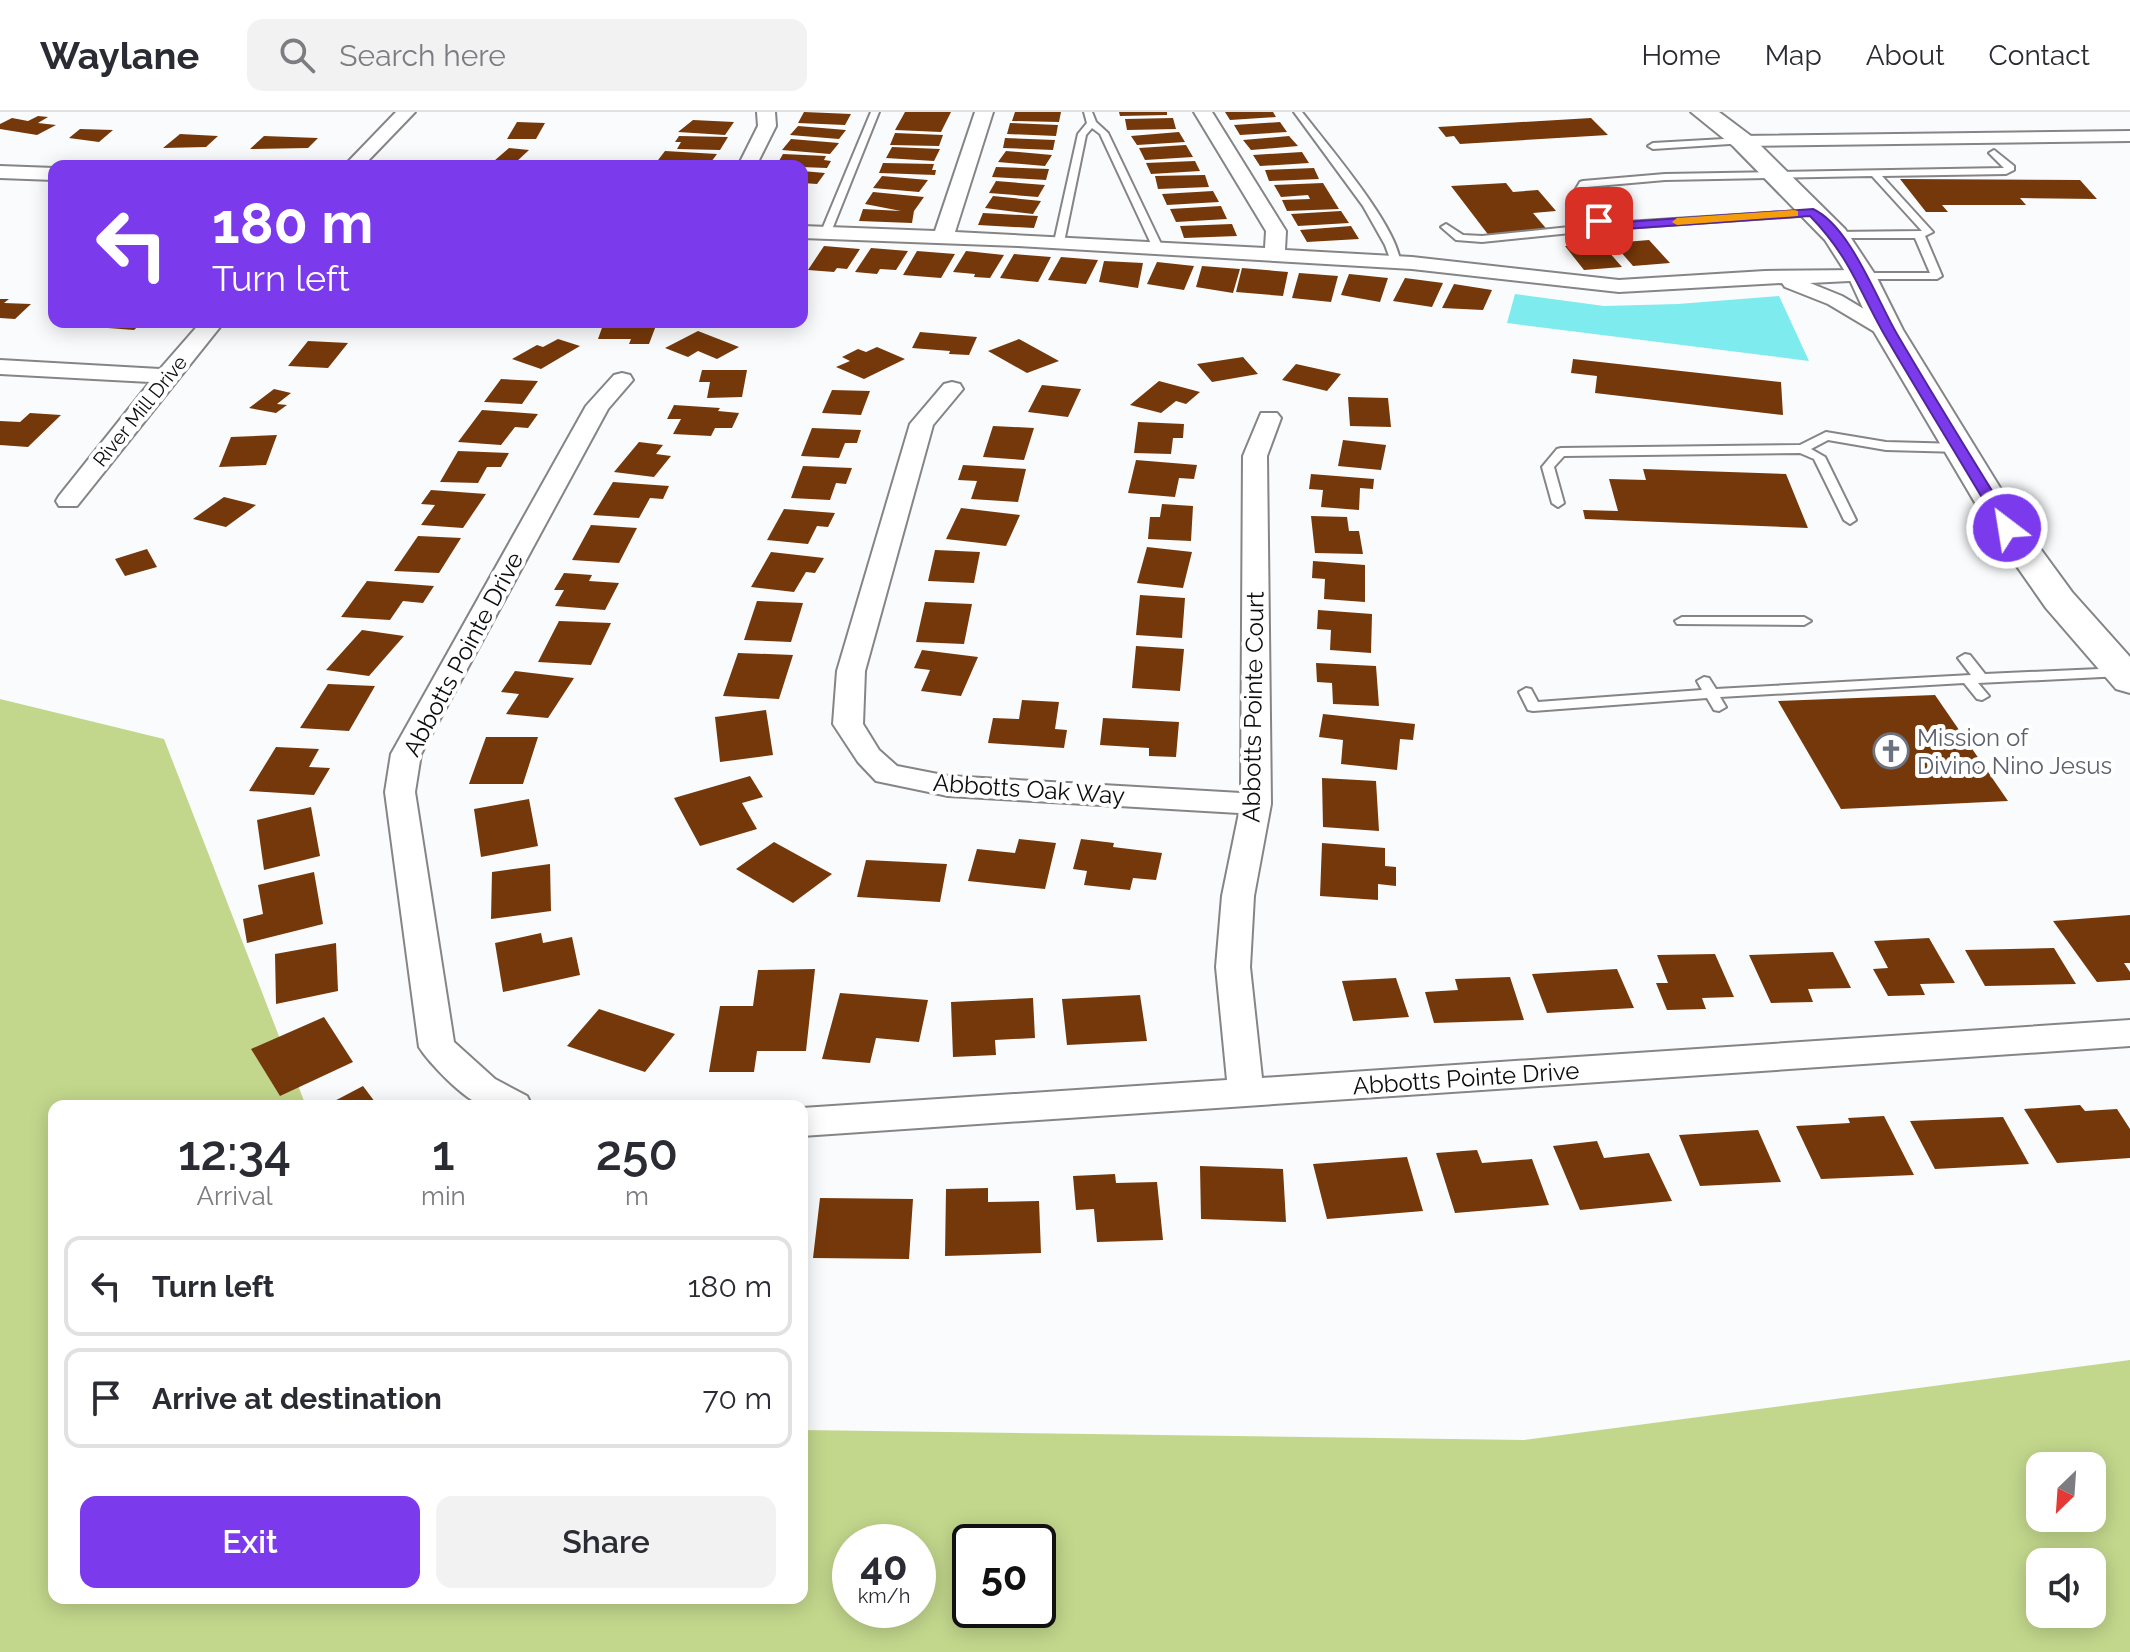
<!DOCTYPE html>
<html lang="en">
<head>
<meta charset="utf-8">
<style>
	:root { --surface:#fff; --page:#f2f2f3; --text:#2b2b33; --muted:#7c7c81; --line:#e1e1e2; --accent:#7c3aed }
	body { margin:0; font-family:Raleway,sans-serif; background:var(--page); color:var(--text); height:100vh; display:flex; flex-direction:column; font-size:30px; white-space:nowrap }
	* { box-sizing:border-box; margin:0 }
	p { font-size:26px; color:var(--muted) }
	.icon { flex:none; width:44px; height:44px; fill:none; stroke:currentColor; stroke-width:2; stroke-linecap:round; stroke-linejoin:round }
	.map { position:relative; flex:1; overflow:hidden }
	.details { position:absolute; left:48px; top:988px; width:760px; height:504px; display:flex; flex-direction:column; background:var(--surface); border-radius:16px; box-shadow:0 4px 20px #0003 }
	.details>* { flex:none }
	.guide { position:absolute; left:48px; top:48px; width:760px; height:168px; border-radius:16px; box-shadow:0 4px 20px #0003; background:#7c3aed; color:#fff; overflow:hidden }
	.needle { width:52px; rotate:205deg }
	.buttons { position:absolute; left:2026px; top:1340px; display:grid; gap:16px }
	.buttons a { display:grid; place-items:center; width:80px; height:80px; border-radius:16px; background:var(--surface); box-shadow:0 4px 20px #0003; font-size:40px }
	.speed { position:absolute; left:832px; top:1412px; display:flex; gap:16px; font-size:40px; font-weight:700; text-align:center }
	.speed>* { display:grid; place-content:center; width:104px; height:104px; border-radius:50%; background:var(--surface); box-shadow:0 4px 20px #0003; line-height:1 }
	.speed small { font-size:20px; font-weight:400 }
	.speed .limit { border:4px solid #111; border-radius:12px; background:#fff; color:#111 }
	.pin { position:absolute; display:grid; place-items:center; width:68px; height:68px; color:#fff; margin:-34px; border-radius:16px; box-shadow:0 4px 12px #0006 }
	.me { position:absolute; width:88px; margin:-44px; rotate:329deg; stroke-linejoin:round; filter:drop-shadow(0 0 6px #0008) }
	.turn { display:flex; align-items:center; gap:28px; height:168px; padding:0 32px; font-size:36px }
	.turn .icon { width:104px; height:104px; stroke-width:2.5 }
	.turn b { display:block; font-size:56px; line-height:68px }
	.eta { display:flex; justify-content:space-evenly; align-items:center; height:136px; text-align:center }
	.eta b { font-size:48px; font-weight:600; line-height:56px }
	.action { display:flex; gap:16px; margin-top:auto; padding:16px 32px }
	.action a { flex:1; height:92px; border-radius:16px; background:var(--accent); color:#fff; font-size:32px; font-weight:600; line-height:92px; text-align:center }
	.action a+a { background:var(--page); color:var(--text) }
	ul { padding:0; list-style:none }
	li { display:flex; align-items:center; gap:24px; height:100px; margin:0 16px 12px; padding:0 16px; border:4px solid var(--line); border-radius:16px }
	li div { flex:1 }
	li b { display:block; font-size:30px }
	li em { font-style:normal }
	header { display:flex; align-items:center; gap:48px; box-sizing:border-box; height:112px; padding:0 40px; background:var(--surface); border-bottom:2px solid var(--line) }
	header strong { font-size:38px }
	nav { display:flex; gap:44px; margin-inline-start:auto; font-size:28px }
	.search { width:560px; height:72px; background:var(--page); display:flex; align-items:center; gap:20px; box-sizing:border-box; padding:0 28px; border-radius:16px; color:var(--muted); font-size:30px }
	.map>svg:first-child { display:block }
</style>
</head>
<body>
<header>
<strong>Waylane</strong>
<div class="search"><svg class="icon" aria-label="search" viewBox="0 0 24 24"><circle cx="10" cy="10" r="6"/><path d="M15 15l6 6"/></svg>Search here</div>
<nav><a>Home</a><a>Map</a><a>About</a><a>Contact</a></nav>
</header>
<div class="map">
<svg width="2130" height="1540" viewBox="0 0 2130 1540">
	<rect width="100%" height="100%" fill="#fafbfc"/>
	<path fill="#c3d78c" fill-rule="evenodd" d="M0,587L164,627L306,994H54V1486H802V1318L1524,1328L2130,1248V1540H0ZM2040,1354H2092V1406H2040ZM850,1430H918V1498H850ZM970,1430H1038V1498H970ZM2040,1450H2092V1502H2040Z"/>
	<path fill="#7eebee" d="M1515,182L1604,194L1678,192L1779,184L1809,249L1507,211Z"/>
	<path fill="#75380a" d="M804,0L851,2L845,13L798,11Z
		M905,0H951L941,20L895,18Z
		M1015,0H1061L1059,10L1012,9Z
		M1119,0H1167V3L1120,4Z
		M1225,0H1273L1276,5L1230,8Z
		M38,4L48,5L38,11L56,13L37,23L0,17V12L12,6L28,9Z
		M1173,6L1176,17L1127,18L1125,7Z
		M1591,6L1608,23L1460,32L1454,24L1446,25L1438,15Z
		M693,8L734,10L725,23L678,20Z
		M517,10L545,11L536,27H507Z
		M1280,10L1287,20L1240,23L1234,13Z
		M1010,11L1058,13L1056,24L1007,22Z
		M798,14L846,18L839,27L790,23Z
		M80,17L113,18L99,30L69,26Z
		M1179,20L1185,30L1137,33L1131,24Z
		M895,21L943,23L939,34L890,33Z
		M180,22L218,24L206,35L163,36Z
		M264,24L318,26L308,36L250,37Z
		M679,24L728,25L720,38L677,37L681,30H675Z
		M1289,24L1298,34L1251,38L1243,28Z
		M1005,26L1055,28L1053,38L1003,36Z
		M791,27L839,31L830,42L782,38Z
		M1186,33L1193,45L1145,48L1139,36Z
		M892,35L940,37L934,49L886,46Z
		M509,36L529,38L515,51L494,49Z
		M665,39L717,42L711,50L704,49L700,54L655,52Z
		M1006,39L1052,43L1045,54L998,50Z
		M1302,40L1309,51L1260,54L1253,43Z
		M783,42L826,44L824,48L831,49L827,56L776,54Z
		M1195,49L1200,59L1151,62L1146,51Z
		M883,51L934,52L932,58H936L935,63L879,61Z
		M996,55L1049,57L1046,68L992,65Z
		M1314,56L1319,67L1269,69L1265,58Z
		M802,59L825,61L817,72L802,71Z
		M1205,63L1209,75L1158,77L1155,64Z
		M882,64L928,68L919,80L873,76Z
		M1900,67L2080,68L2097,87L2020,86L2026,93H1942L1948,100H1926Z
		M996,69L1045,73L1038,85L989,81Z
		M1323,71L1339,97L1287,99L1282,88L1310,87L1308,83L1281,85L1274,73Z
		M1506,71L1513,80L1538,78L1556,99L1533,101L1550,121L1490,125L1451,74Z
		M1213,79L1219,90L1167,93L1162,82Z
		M873,80L924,85L914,99L912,111L859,109L863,97L901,99L865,92Z
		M993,84L1041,89L1033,102L985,96Z
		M1221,94L1227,107L1176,110L1170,97Z
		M1341,99L1349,111L1298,114L1291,102Z
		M983,101L1038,104L1034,116L978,113Z
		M1232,112L1237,124L1184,126L1180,114Z
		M1351,114L1359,127L1307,130L1300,118Z
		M1649,128L1670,151L1633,154L1613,131Z
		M1602,132L1622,155L1584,158L1565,134Z
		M824,134L860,137L847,157L837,156L834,160L808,158Z
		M871,136L908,139L896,158L880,157L877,162L855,160Z
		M917,139L955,142L941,166L903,163Z
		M966,139L1004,143L990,166L974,165L975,162L953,160Z
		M1014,142L1051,145L1038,170L1000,166Z
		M1061,145L1098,148L1086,172L1048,168Z
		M1104,149L1143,151L1138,176L1099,170Z
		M1157,150L1194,154L1184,178L1147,172Z
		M1202,154L1240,157L1233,181L1196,175Z
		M1242,156L1288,160L1283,184L1236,180Z
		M1299,161L1338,164L1331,190L1292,186Z
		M1349,162L1388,166L1380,190L1341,183Z
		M1405,166L1443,171L1432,195L1393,189Z
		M1454,172L1492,178L1483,198L1442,196Z
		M0,187H9L4,191L31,192L15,207L0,206Z
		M87,210H143L134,218L82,214Z
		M604,210L657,211L649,232H629L631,227H598Z
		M698,219L739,235L717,247L698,239L688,245L665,236Z
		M920,220L977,225L969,243L949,242L950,239L912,236Z
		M558,227L580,234L541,257L512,247L537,233L543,235Z
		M1019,227L1059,249L1027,261L988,239Z
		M308,229L348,231L328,256L288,254Z
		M877,235L905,247L864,267L836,255L850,249L842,245L858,237L866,240Z
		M1243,245L1258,262L1212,270L1197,252Z
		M1573,247L1781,270L1783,303L1595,281L1597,264L1571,261Z
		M1296,252L1341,262L1327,279L1282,268Z
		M702,258H747L742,285L707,286L710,270H699Z
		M501,267L538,269L522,292L484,290Z
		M1159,269L1200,280L1186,292L1176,289L1161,301L1130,293Z
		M1042,273L1081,277L1068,305L1028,300Z
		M274,277L291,281L277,292L287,293L276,301L249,296Z
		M832,278L870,279L861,303L822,301Z
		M1348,285L1388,286L1391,315L1350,314Z
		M674,293L720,296L718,299L739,301L732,316H715L711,324L673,322L681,307H667Z
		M482,298L538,302L528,316L515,315L501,333L458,330Z
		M30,301L61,303L28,335L0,333V309L20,310Z
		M1138,310L1184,312L1183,326H1173L1171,342L1134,341Z
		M993,314L1034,316L1024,348L983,345Z
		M812,316L861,318L857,331H845L839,346L801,344Z
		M277,323L266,353L219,355L231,325Z
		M1343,328L1386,333L1381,358L1338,354Z
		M639,330L663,333L656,342L671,344L654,365L614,360Z
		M458,339L509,341L501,355H487L478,371L440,370Z
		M1136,348L1197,353L1194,367L1179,366L1175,385L1128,381Z
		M963,353L1026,357L1018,390L971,387L977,369L958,368Z
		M803,354L852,356L846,372L836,371L830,388L791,386Z
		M1643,357L1786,362L1808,416L1585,407L1583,398L1618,399L1609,367L1646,368Z
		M1311,362L1374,367L1373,377L1360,376L1359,398L1321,395L1323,378L1309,377Z
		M613,370L669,374L663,387L650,386L639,406L593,403Z
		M431,378L486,382L463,416L421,413L435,393L421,392Z
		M224,385L256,393L226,415L193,407Z
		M1162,392L1193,394L1191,429L1148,427L1150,405H1160Z
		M961,396L1020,403L1006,434L946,427Z
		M784,397L835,401L828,415L817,414L808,432L767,428Z
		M1311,404L1347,405L1349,419H1359L1363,442L1315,441Z
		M591,413L637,416L619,451L572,448Z
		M418,424L461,426L439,461L394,459Z
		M1147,435L1192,440L1183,476L1137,471Z
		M147,437L157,455L125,464L115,447Z
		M935,438L980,440L974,471L928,469Z
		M771,440L824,446L815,461L806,460L794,480L751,475Z
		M1313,449L1365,453V490L1324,487L1325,467L1312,466Z
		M564,461L592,463L589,469L619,471L605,498L555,494L564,478H554Z
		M367,469L434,474L423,491L403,489L390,508L341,505Z
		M1140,483L1185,486L1182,526L1136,523Z
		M757,489L803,491L791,530L744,528Z
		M925,490L972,492L964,532L916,530Z
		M1318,498L1372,502L1371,541L1330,538L1331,518L1317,517Z
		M559,509L611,511L591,553L538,550Z
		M362,518L404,524L369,564L326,558Z
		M1136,534L1184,537L1180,579L1132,576Z
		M922,538L978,545L961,584L921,579L930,558L914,556Z
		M738,541L793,543L779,587L723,584Z
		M1316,551L1376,554L1379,594L1333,592L1332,571L1317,570Z
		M515,559L574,566L548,606L506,602L519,582L501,580Z
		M328,572L375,574L349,619L300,616Z
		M1935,583L2008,689L1841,697L1778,589Z
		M1022,588L1059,590L1055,617L1067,618L1064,636L988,631L993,606L1019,607Z
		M766,598L773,643L720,650L715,605Z
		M1323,602L1415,612L1413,628L1400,627L1397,658L1341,652L1343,628L1319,625Z
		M1103,606L1179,610L1176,645L1149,644V636L1100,633Z
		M486,625H538L523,672H469Z
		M276,635L319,637L309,655L330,656L314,683L249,679Z
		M750,664L763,685L742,691L757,717L700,734L674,686Z
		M1322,666L1376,669L1379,719L1323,715Z
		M529,687L538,734L481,745L474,697Z
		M311,695L320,744L264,758L257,708Z
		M1019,727L1056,731L1045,777L968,769L977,737L1015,741Z
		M1081,727L1114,731L1113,735L1162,741L1156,768L1133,766L1130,778L1084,773L1087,759L1073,757Z
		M774,730L832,762L793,791L736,757Z
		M1322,731L1385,736V754L1396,755V774L1378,772V788L1320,784Z
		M866,748L947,752L940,790L857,785Z
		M550,752L551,799L491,807L492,760Z
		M314,760L323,812L247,831L243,807L263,802L258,773Z
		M2130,803V851H2124L2130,860V868L2097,870L2053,809Z
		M541,821L543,831L572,825L580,863L503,880L495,831Z
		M1929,826L1955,871L1920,872L1925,883L1888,884L1873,857L1888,856L1874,829Z
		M336,831L338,879L276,892L275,842Z
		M2054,836L2076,872L1985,874L1965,838Z
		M1833,840L1851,876L1808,877L1813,890L1771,891L1749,843Z
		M1715,842L1734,885L1702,886L1706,897L1667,898L1656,871H1668L1657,843Z
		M815,857L806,939H757L754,960H709L720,894H753L758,858Z
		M1617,857L1634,896L1547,901L1532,862Z
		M1510,865L1524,908L1434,911L1425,880L1458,878L1455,867Z
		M1396,866L1409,905L1353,909L1342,869Z
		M840,881L928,888L919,930L876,926L870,951L822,947Z
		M1140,883L1147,929L1067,933L1062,887Z
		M1033,886L1035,926L995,928L996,943L953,945L951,890Z
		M599,897L675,922L645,960L567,934Z
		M324,905L353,950L280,984L251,937Z
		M363,974L378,994H325Z
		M2080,993L2085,999L2117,997L2130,1017V1046L2057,1051L2024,997Z
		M1884,1004L1914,1063L1821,1067L1796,1014L1850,1011L1848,1006Z
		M2003,1005L2029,1052L1935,1057L1910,1009Z
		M1758,1018L1781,1070L1700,1074L1679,1023Z
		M1597,1029L1604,1046L1649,1041L1672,1089L1580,1098L1553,1034Z
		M1477,1038L1482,1051L1532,1047L1549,1093L1455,1101L1436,1041Z
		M1407,1045L1423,1099L1327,1107L1313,1052Z
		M1200,1054L1283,1057L1286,1110L1201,1107Z
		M1115,1062L1116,1071L1157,1070L1163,1128L1097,1130L1094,1097L1076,1098L1073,1064Z
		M988,1076V1090L1039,1089L1041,1141L945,1144L946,1077Z
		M820,1086L913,1087L909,1147L813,1146Z"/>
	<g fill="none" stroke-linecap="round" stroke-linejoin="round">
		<defs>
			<path id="service" d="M871,0H879L831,120L822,122L821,120Z
				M1084,0H1092L1096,10L1108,21L1163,136L1162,138L1153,136L1100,22L1092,16L1086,23L1064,130L1059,133L1054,130L1078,22L1087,11Z
				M1294,0H1302C1325,30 1401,118 1400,152H1392L1385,133L1363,94Z
				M1742,26L1747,29L1745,31L1653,37L1648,34L1653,31Z
				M1994,38L2014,54V58L2006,62L1882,64L1933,120L1925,124L1942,164L1937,167H1862L1857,164L1862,161H1930L1915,126H1835L1830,123L1835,120L1922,119L1872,64L1665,68L1586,75L1584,80L1602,107L1611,111L1816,98L1818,100L1813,103L1610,117L1482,130L1456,128L1441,115L1446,112L1463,123L1482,124L1598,112L1574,80L1580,70L1583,69L1665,62L2004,56L1989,41Z
				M1826,320L1886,330L1961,332L1967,336L1961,340L1886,338L1828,328L1811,337L1825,345L1856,408L1850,412L1844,408L1814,347L1800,341L1564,344L1554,355L1564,391L1558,395L1552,391L1542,355L1557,337L1561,336L1800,333Z
				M1682,505H1804L1811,509L1804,513L1677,512L1675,509Z
				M1965,542L1970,543L1985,562L2122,556L2129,560L2122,564L1978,571L1989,584L1982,588L1977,587L1964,571L1720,585L1726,595L1719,599L1714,598L1707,586L1533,599L1528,598L1519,580L1526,576L1531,577L1538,590L1702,578L1697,569L1704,565L1709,566L1716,577L1971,563L1958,546Z"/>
			<path id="minor" d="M396,0H415L363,54H344Z
				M757,0H775L776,14L756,54H738L758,14Z
				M975,0H993L955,120L1265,136L1266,119L1194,0H1212L1286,119L1285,138L1412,145L1619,168L1765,159L1862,158L1869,160L1872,164L1869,168L1810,171L1842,184L1899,218L1896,223H1880L1828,192L1785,175L1782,171L1619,180L1412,157L1018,134L802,126V114L935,119Z
				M2130,19V29L1742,34L1733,29L1742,24Z
				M0,54L54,56V68L0,66Z
				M201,210H224L77,394H59L56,389L59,384L150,270L0,262V248L160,257Z
				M622,261L630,263L633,268L608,297L421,642L415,680L454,930L495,967L527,984L532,994C517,994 494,998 480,992C463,986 429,951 419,935L385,680L391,642L586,294L614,263Z
				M952,270L960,272L963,277L933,313L865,559L863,612L879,638L897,654L948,664L1241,681L1243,344L1261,301H1277L1281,306L1267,344L1271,692L1254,784L1250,855L1262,966L2130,908V934L802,1024V996L1227,968L1216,855L1222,784L1239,701L948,684L876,669L858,650L833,612L837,559L910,312L944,272Z"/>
			<path id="secondary" d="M1691,0H1719L1751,24L1845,117L1876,164L1903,218L2023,413L2072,480L2130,545V581L2116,577L2046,496L1990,416L1873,218L1848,164L1825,128L1733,34Z"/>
		</defs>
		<use href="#service" stroke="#858587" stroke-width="4"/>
		<use href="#minor" stroke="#858587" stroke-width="4"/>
		<use href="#secondary" stroke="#858587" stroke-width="4"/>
		<use href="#service" fill="#fff" fill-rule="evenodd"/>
		<use href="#minor" fill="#fff" fill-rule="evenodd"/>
		<use href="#secondary" fill="#fff" fill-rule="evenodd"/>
	</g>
	<path fill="#7c3aed" stroke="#51269a" stroke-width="2" d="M1813,97C1850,114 1877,188 1897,222C1935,287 1975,351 2015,416L2012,419H2002L2000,416C1962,351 1922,287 1884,222C1858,176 1849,144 1810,104L1610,118L1593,109L1599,106L1611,111Z"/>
	<path fill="#f59e0b" d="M1794,98L1798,99V104L1677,113L1672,110L1677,106Z"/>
	<defs>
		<symbol id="church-ring" viewBox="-11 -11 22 22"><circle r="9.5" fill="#fff" stroke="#6b7280" stroke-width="1.5"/><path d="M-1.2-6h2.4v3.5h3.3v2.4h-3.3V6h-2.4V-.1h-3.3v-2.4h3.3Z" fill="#6b7280"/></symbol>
	</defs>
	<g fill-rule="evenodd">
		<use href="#church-ring" x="1871" y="619" width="40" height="40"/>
	</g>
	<g text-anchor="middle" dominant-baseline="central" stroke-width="8" stroke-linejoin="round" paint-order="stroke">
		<g font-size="20" fill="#0d0d0d" stroke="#fff">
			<text transform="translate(140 299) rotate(-51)">River Mill Drive</text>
		</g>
		<g font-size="24" fill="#0d0d0d" stroke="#fff">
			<text transform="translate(463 542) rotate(-62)">Abbotts Pointe Drive</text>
			<text transform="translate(1253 595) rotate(-89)">Abbotts Pointe Court</text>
			<text transform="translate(1029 677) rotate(4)">Abbotts Oak Way</text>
			<text transform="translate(1466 966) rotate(-4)">Abbotts Pointe Drive</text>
		</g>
		<g font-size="24" fill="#5b616d" stroke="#fff" text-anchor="start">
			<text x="1917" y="625">Mission of<tspan x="1917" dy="28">Divino Nino Jesus</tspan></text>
		</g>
	</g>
</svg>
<div class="buttons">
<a><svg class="needle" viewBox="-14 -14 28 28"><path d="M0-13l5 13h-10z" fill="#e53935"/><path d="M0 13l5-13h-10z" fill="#7c7c81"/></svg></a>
<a><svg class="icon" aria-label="sound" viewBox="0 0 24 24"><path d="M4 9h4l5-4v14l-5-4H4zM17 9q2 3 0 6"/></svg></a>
</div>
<div class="speed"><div>40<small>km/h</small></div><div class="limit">50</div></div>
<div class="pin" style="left:1599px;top:109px;background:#d93025"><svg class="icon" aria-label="arrive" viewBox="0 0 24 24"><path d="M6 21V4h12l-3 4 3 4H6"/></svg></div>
<svg class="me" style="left:2007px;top:416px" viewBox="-20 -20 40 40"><circle r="17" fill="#7c3aed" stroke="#fff" stroke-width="3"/><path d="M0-11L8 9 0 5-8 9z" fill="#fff"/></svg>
<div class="guide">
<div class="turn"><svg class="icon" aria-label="left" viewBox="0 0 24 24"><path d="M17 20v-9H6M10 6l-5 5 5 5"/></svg><div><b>180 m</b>Turn left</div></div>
</div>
<section class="details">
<div class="eta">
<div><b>12:34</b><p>Arrival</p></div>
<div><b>1</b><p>min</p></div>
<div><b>250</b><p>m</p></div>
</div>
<ul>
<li><svg class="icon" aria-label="left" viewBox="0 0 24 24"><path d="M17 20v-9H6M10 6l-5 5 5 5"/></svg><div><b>Turn left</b></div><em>180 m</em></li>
<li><svg class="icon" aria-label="arrive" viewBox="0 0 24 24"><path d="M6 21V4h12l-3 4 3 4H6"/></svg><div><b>Arrive at destination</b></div><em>70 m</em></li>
</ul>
<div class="action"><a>Exit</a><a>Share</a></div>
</section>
</div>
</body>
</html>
